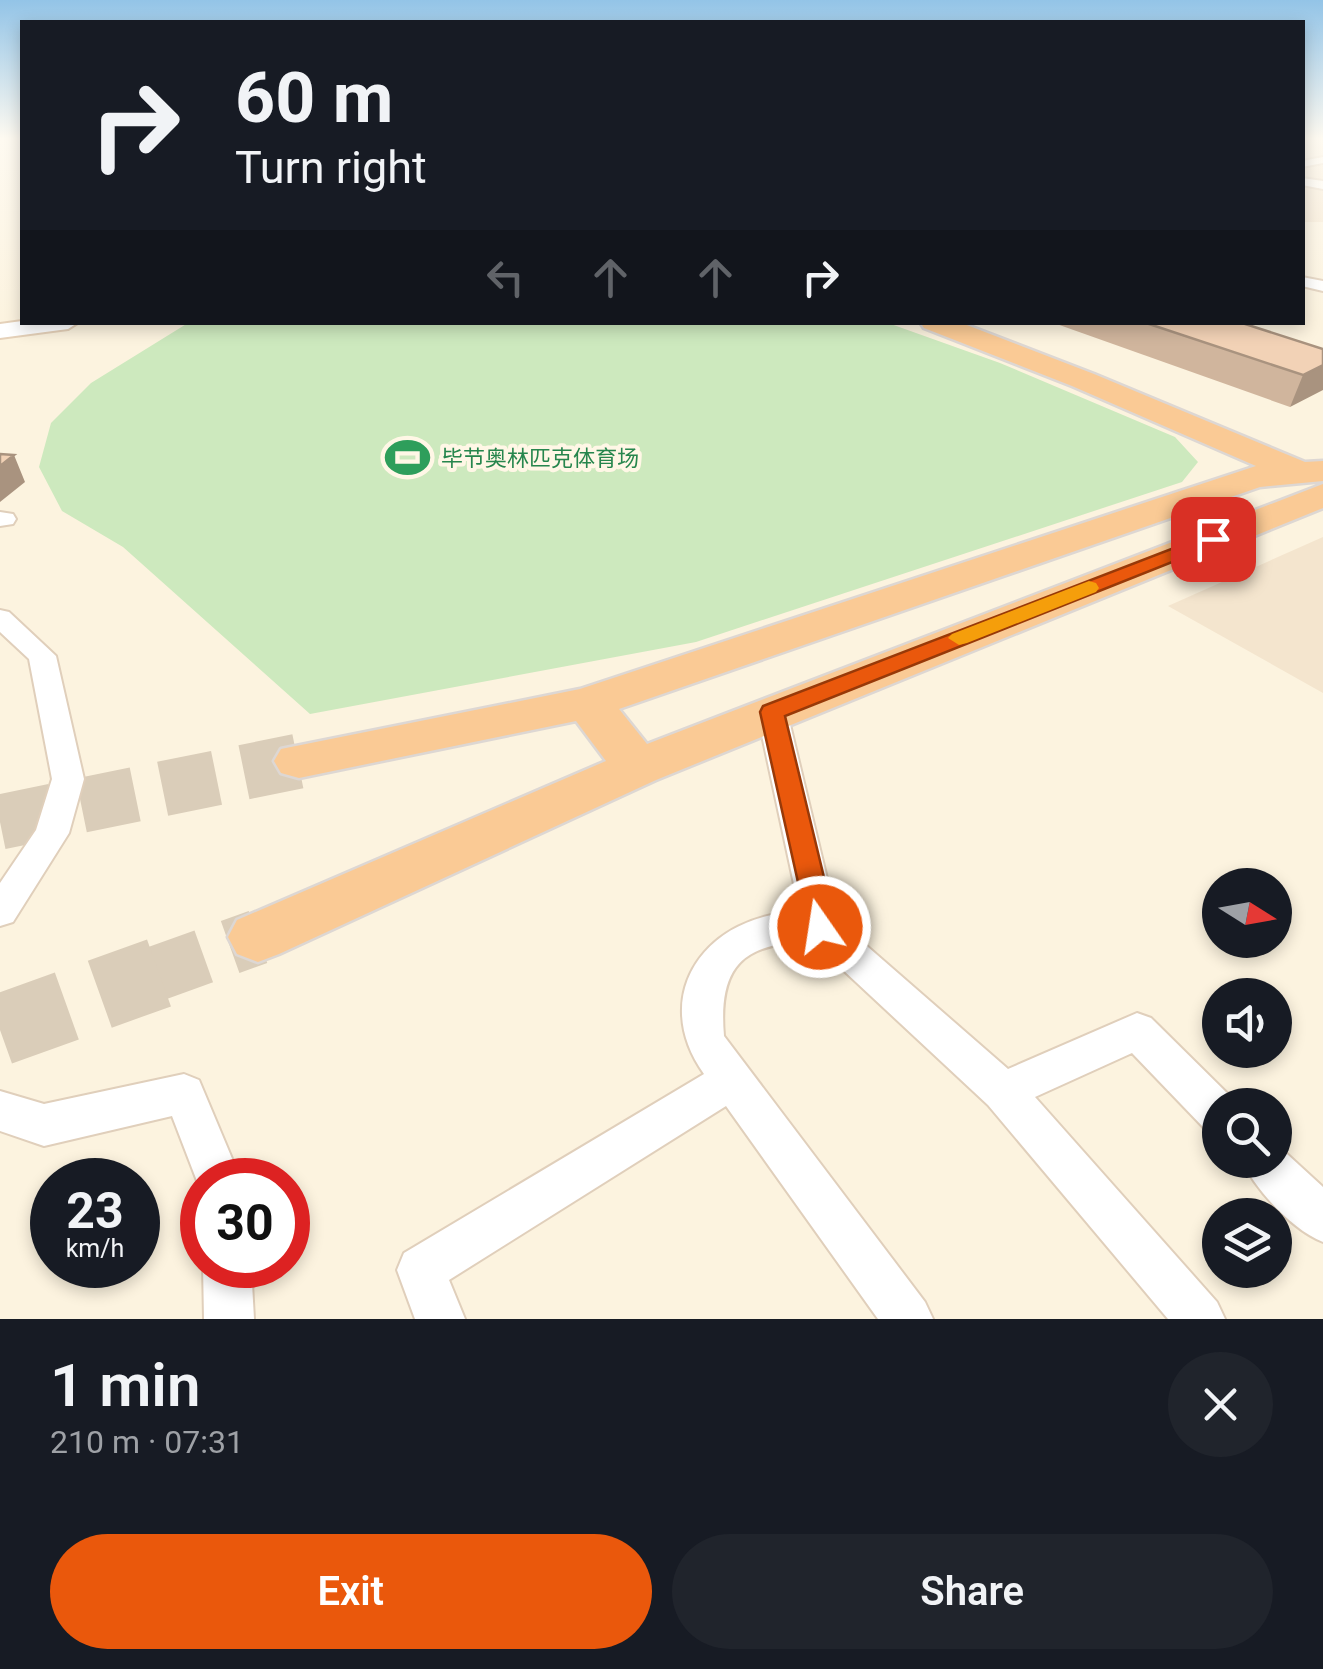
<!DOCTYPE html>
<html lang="en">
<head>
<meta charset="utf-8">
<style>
	:root { --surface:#171b24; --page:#20242c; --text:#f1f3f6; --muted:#9ea1a6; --accent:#ea580c }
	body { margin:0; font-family:Roboto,"Noto Sans SC",sans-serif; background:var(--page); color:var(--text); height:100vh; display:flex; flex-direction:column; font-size:38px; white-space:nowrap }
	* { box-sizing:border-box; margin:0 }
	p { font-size:32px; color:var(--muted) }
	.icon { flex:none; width:55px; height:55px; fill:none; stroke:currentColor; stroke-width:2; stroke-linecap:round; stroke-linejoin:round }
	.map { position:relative; height:1319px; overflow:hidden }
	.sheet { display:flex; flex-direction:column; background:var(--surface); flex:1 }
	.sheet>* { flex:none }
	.hud { position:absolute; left:20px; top:20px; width:1285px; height:305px; border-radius:0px; box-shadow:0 5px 15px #0003; background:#171b24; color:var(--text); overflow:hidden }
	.needle { width:65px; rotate:101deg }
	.buttons { position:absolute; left:1202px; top:868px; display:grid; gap:20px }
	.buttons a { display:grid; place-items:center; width:90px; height:90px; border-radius:50%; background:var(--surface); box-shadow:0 5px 15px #0003; font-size:50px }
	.speed { position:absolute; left:30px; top:1158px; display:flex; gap:20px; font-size:50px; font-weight:700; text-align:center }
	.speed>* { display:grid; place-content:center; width:130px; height:130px; border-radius:50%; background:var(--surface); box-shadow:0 5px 15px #0003; line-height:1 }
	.speed small { font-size:25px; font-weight:400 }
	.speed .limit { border:15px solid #d22; background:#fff; color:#111 }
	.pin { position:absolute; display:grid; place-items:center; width:85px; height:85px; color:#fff; margin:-42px; border-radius:20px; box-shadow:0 5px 15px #0006 }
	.me { position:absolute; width:110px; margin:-55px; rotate:347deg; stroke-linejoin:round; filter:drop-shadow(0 0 8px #0008) }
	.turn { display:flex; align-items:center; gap:35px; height:210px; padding:0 50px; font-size:45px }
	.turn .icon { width:130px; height:130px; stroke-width:2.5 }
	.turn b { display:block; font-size:70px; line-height:85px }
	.lanes { display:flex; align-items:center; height:95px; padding:0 50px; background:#0003; justify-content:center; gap:50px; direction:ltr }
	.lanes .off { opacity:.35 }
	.round { display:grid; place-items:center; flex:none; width:105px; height:105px; border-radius:52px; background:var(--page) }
	.overview { display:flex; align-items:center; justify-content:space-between; height:170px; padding:0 50px }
	h1 { font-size:60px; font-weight:600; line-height:75px }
	.cta { display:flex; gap:20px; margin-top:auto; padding:20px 50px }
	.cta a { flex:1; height:115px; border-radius:60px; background:var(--accent); color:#fff; font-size:40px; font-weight:600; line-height:115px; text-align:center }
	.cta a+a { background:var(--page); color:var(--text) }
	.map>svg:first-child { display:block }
</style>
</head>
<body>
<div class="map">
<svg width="1323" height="1319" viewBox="0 0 1323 1319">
	<rect width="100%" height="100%" fill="#fcf3df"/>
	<path fill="#f4e5ce" d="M1303,137H1323V222H1303Z
		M1323,537V693L1168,606Z"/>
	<path fill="#cde9be" d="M188,323H888L1000,363L1175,437L1198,462L1182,482L696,642L310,714L123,547L62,511L39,467L51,423L91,383Z"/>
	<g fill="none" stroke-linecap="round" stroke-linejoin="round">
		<path stroke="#dacdb9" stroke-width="55" stroke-dasharray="55 28" stroke-linecap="butt" d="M0,822L299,761
			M152,975L258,937"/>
		<path stroke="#dacdb9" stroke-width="71" stroke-dasharray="71 35" stroke-linecap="butt" d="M0,1030L159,973"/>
		<defs>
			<path id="minor" d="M1323,157V163L1302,167V161Z
				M1302,178L1323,181V189L1302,185Z
				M1302,277L1323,281V291L1302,286Z
				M0,512L13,514L16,519L13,524L0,526Z
				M0,610L9,612L56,656L84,779L69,833L13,922L0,926V883L36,830L52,779L29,659L0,632Z
				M772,702L782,705L787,712L837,920L1008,1069L1137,1013L1151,1018L1235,1101L1237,1105H1220V1135L1205,1129L1132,1053L1035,1097L1217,1302L1225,1319H1168L988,1105L813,942C743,942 718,966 724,1036L925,1302L933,1319H878L726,1106L449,1280L465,1319H415L397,1270L404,1253L704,1074C647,994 708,913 800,912L757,712L762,705Z
				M184,1074L199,1080L241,1180H202V1194L172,1116L44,1146L0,1131V1091L44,1104Z
				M1275,1143L1323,1187V1242C1293,1230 1255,1190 1242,1160H1275Z
				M203,1265H251L254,1319H204Z"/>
			<path id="secondary" d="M22,321V322H79L68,329L0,338V324Z"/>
			<path id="trunk" d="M920,322H959L1094,374L1305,462L1323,461V481L1260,487L619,709L647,744L1323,484V508L656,780L279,954L258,962L237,954L228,937L237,920L606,761L576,721L299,778L281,773L274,761L281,749L580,689L1256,466L1072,386L924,328Z"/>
		</defs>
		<use href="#minor" stroke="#e0cfbb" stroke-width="4"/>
		<use href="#secondary" stroke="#e5d1b9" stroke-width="4"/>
		<use href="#trunk" stroke="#ddd7d3" stroke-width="5"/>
		<use href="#minor" fill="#fff" fill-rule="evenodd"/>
		<use href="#secondary" fill="#fff" fill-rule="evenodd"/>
		<use href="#trunk" fill="#faca95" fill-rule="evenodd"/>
	</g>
	<path fill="#d0b59d" d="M1051,322H1239L1323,349L1290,407Z"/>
	<path fill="#a9937f" d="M1323,365V390L1290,407L1303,375Z
		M14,455L25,482L0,502V466Z"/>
	<path fill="#f2d2b6" stroke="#a9937f" stroke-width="2.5" d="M1143,322H1239L1323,349V365L1303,375Z
		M0,454L14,455L0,466Z"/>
	<linearGradient id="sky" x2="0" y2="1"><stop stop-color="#93c4e7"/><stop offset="0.43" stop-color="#fefaf1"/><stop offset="1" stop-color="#fefaf1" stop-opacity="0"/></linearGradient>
	<rect width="1323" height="322" fill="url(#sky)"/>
	<path fill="#ea580c" stroke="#983908" stroke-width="2.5" d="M1213,533L1222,539L1220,543L785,716L836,927L831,936L820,940L810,936L760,712L763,706Z"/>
	<path fill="#f59e0b" d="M1089,581L1096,583L1099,588L1096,592L967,643L959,645L948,638L952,634Z"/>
	<defs>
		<symbol id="stadium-bare" viewBox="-9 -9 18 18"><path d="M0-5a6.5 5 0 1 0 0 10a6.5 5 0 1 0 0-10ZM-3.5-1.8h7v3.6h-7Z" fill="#2e9e5b" stroke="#fff7e6" stroke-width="2.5" paint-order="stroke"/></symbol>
	</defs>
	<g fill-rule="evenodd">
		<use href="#stadium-bare" x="376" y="426" width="63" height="63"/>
	</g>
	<g text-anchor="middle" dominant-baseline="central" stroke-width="8" stroke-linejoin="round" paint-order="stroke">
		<g font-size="22" fill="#27864d" stroke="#fff7e6" text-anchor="start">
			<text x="441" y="458">毕节奥林匹克体育场</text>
		</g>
	</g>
</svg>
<div class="buttons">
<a><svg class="needle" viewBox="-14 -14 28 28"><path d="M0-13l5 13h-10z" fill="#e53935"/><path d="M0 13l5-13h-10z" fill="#9ea1a6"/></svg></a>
<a><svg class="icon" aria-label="sound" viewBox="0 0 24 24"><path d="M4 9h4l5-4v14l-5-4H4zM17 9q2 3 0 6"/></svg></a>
<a><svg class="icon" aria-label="search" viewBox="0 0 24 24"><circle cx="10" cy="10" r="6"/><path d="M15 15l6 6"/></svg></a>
<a><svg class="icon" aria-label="layers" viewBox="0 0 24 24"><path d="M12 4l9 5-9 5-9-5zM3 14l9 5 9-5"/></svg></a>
</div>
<div class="speed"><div>23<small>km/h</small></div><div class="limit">30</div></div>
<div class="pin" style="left:1213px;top:539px;background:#d93025"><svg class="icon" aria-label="arrive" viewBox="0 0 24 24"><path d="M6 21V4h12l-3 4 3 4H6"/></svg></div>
<svg class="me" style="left:820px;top:927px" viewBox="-20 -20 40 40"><circle r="17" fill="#ea580c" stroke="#fff" stroke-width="3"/><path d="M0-11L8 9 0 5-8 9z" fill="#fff"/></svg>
<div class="hud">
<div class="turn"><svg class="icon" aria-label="right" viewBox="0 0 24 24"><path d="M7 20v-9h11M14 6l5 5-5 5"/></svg><div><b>60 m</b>Turn right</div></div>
<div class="lanes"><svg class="icon off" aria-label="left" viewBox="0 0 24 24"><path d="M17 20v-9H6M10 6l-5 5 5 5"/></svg><svg class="icon off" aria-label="ahead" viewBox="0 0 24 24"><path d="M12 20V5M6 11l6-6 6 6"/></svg><svg class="icon off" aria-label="ahead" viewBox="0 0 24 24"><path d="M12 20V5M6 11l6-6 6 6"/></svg><svg class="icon" aria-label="right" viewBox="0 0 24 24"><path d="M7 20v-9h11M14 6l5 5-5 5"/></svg></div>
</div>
</div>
<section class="sheet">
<div class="overview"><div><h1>1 min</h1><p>210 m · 07:31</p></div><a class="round"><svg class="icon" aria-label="close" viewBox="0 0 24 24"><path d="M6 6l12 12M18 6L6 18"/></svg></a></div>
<div class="cta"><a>Exit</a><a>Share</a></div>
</section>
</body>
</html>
